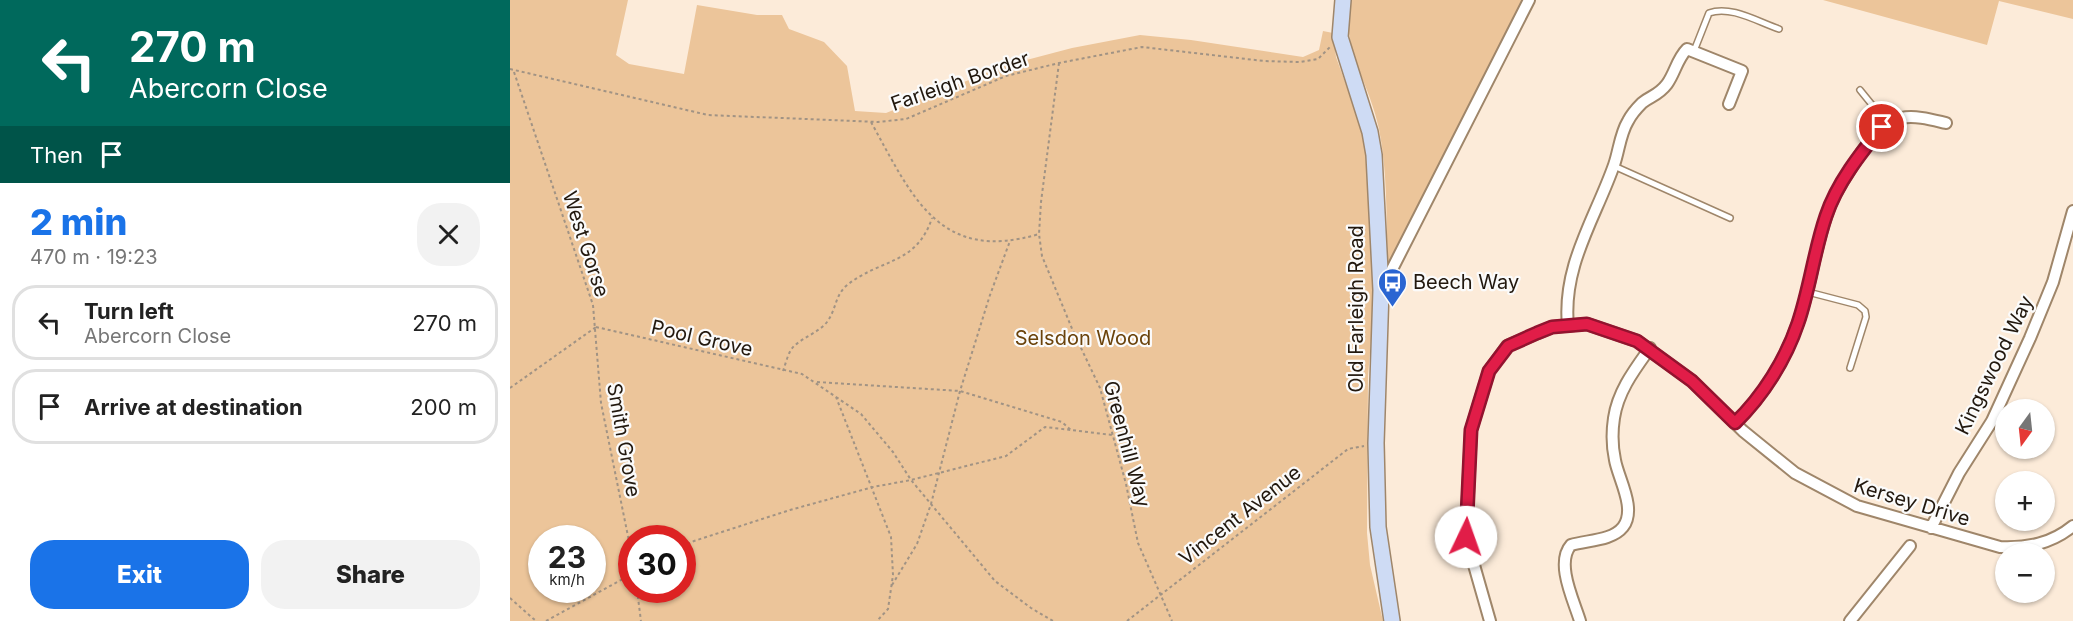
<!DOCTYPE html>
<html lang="en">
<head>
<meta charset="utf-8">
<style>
	:root { --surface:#fff; --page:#f2f2f2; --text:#222; --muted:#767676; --line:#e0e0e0; --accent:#1a73e8 }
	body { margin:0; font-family:Inter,sans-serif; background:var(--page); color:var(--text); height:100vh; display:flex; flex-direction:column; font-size:22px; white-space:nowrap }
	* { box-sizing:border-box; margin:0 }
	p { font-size:20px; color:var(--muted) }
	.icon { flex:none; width:33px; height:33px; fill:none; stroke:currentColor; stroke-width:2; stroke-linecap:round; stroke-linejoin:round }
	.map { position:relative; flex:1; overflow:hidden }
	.sheet { display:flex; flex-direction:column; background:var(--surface); width:510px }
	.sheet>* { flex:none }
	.banner { background:#00695c; color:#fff; overflow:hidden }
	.needle { width:39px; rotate:195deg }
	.tools { position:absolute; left:1485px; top:399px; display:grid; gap:12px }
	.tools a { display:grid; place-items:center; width:60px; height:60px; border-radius:50%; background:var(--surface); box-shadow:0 2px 4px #0004; font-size:30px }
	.speed { position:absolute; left:18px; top:525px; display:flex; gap:12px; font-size:30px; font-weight:700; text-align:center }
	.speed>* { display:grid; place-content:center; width:78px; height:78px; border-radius:50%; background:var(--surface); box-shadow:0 2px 4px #0004; line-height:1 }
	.speed small { font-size:15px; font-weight:400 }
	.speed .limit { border:9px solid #d22; background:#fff; color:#111 }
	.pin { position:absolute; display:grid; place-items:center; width:51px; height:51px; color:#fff; margin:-26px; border:3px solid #fff; border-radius:50%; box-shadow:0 2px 6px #0007 }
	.me { position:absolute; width:66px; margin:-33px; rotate:3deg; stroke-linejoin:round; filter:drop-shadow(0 0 4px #0008) }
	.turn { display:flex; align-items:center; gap:21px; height:126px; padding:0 30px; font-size:27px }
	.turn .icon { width:78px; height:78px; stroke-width:2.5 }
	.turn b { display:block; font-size:42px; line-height:51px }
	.then { display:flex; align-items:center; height:57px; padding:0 30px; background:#0003; gap:12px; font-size:22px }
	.round { display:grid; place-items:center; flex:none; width:63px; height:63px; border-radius:24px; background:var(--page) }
	.head { display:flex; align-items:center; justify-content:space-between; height:102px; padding:0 30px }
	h1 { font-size:36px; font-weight:800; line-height:45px; color:var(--accent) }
	.action { display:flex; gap:12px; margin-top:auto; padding:12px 30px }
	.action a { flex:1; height:69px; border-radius:24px; background:var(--accent); color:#fff; font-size:24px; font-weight:800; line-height:69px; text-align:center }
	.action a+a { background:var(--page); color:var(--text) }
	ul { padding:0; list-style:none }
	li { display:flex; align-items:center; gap:18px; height:75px; margin:0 12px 9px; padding:0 18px; border:3px solid var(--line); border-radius:24px }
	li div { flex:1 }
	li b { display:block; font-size:22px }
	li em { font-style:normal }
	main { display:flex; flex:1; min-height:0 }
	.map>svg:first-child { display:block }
</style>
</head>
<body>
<main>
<section class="sheet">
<div class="banner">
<div class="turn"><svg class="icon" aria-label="left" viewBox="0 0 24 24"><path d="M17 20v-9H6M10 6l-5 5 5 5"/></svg><div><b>270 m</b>Abercorn Close</div></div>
<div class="then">Then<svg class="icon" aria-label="arrive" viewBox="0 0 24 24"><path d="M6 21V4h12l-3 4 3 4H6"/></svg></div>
</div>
<div class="head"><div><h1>2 min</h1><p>470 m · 19:23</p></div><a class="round"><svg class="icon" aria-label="close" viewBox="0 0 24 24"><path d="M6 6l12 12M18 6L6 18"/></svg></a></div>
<ul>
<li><svg class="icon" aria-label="left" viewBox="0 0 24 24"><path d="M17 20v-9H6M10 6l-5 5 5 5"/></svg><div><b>Turn left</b><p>Abercorn Close</p></div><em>270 m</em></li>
<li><svg class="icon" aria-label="arrive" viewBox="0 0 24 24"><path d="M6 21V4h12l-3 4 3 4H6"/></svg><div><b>Arrive at destination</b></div><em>200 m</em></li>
</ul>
<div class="action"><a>Exit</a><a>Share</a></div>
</section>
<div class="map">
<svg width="1563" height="621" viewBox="0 0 1563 621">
	<rect width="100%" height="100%" fill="#fcebd9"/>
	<path fill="#ecc59a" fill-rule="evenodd" d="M0,0H118L106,55L119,64L174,74L187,5L247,15H272L279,29L314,42L337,66L345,111L376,113L494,66L562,48L630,35L681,40L793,57L809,50L813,31L823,33L826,57L852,129L857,156L865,292L858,376L857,533L860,565L873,621H0ZM32,538H82V590H32ZM122,538H172V590H122Z
		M838,0H1013L878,268C876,222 878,174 869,129C859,81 833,53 838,0Z
		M1313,0H1563V19L1489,1L1477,45Z"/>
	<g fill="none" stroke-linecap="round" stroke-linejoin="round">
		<defs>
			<path id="lane" d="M1184,51L1199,13C1221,5 1248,22 1269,29
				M1350,90L1363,106L1372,127
				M1104,166L1220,218
				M1298,292L1348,305L1355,311L1356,317L1340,368"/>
			<path id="street" d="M872,289L1019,0
				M1058,326C1052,266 1085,219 1104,165C1109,151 1110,134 1118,121C1121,115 1127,108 1132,103C1140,96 1148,96 1157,84C1165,73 1167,59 1177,49L1232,71L1219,104
				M1225,423C1253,396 1275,360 1288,323C1300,289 1304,252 1316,217C1323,194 1338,173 1351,153C1362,138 1373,123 1391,118C1406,115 1423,120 1436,123
				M1421,528L1449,473L1482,421L1520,338L1543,282L1563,211
				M980,621L956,537L961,430L979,371L997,346L1042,327L1077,324L1127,341L1182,381L1233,431L1285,473L1347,506L1490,547C1518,548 1541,544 1563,526
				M1070,621C1064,601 1045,563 1061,545C1077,540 1102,541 1113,527C1127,509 1108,478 1105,460C1102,446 1102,431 1104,418C1108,391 1125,369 1140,348
				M1340,621L1400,546"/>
			<path id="secondary" d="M833,0L830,37L860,132L864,155L871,290L866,443L868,527L882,621"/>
		</defs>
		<use href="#lane" stroke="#9f866a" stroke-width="8"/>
		<use href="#street" stroke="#9f866a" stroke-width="14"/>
		<use href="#secondary" stroke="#9f866a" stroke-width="18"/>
		<path stroke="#a19384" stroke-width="2" stroke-dasharray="3 3" stroke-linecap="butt" d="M549,63L531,202L529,234L532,256L563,331L590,388L616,484L628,543L662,621
			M0,69L198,115L368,122L396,119L496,76L549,63L632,47L754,61L790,62L808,59L820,47
			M4,72L83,305L91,403L122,556
			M361,122C402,196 429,264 529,234
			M86,327L292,374L326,397L381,537L383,575L378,609L367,621
			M273,371C276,363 278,352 284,346C294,337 309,332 317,322C326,310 325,296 336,286C370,258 406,266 422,218
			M307,382L450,391L552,422L561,430L602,435
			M0,388L86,327
			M326,397L351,414L383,452L401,480L485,581L521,608L543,621
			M172,547L184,541L280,510L363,487L401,480L496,456L535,427L561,430
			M382,585L407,544L421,504L450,391L480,295L500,241
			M127,590L131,621
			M0,598L26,621
			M36,621L122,574
			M617,621L838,449L854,446"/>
		<use href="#lane" stroke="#fff" stroke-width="5"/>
		<use href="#street" stroke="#fff" stroke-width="10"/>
		<use href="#secondary" stroke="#cedbf4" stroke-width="15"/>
	</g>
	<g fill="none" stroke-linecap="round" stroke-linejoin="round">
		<defs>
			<path id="route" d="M956,537L961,430L979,371L998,346L1027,333L1042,327L1077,324L1127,341L1182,381L1225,423C1253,396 1276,359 1288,323C1300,288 1304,251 1316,216C1327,183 1350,154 1372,127"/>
		</defs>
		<use href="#route" stroke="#92132f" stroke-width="15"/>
		<use href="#route" stroke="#e11d48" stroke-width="10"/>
	</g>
	<defs>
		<symbol id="bus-pin" viewBox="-11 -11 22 30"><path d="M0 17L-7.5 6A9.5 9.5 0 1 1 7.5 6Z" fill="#2a65d2" stroke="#fbfbfb"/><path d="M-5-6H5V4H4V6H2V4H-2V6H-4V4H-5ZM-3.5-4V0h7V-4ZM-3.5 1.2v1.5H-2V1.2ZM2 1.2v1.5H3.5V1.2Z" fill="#fff"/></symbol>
	</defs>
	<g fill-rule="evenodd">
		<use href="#bus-pin" x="866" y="266" width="33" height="45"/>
	</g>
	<g text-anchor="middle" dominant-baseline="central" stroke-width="4.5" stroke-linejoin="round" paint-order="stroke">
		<g font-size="20" fill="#22180e" stroke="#fbfbfb">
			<text transform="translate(450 81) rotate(-19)">Farleigh Border</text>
			<text transform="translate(76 244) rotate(72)">West Gorse</text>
			<text transform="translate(846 309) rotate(-90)">Old Farleigh Road</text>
			<text transform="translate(192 338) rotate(13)">Pool Grove</text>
			<text transform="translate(1484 365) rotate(-64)">Kingswood Way</text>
			<text transform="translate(114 440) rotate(80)">Smith Grove</text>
			<text transform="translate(617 444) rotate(75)">Greenhill Way</text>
			<text transform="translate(1402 502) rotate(17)">Kersey Drive</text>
			<text transform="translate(730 515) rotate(-38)">Vincent Avenue</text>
		</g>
		<g font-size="20" fill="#22180e" stroke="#fbfbfb" text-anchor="start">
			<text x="903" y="282">Beech Way</text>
		</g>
		<g font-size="20" fill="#6b430b" stroke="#fbfbfb">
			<text x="573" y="338">Selsdon Wood</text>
		</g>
	</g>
</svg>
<div class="tools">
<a><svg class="needle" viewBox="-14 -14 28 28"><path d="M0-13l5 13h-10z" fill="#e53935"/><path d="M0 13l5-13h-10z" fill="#767676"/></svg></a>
<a>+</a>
<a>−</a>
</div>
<div class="speed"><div>23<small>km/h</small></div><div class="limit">30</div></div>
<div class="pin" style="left:1372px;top:127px;background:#d93025"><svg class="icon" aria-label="arrive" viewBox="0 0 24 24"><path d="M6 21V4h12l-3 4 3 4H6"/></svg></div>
<svg class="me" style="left:956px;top:537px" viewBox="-20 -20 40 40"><circle r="19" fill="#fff"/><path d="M0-13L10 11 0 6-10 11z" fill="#e11d48"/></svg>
</div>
</main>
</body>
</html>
